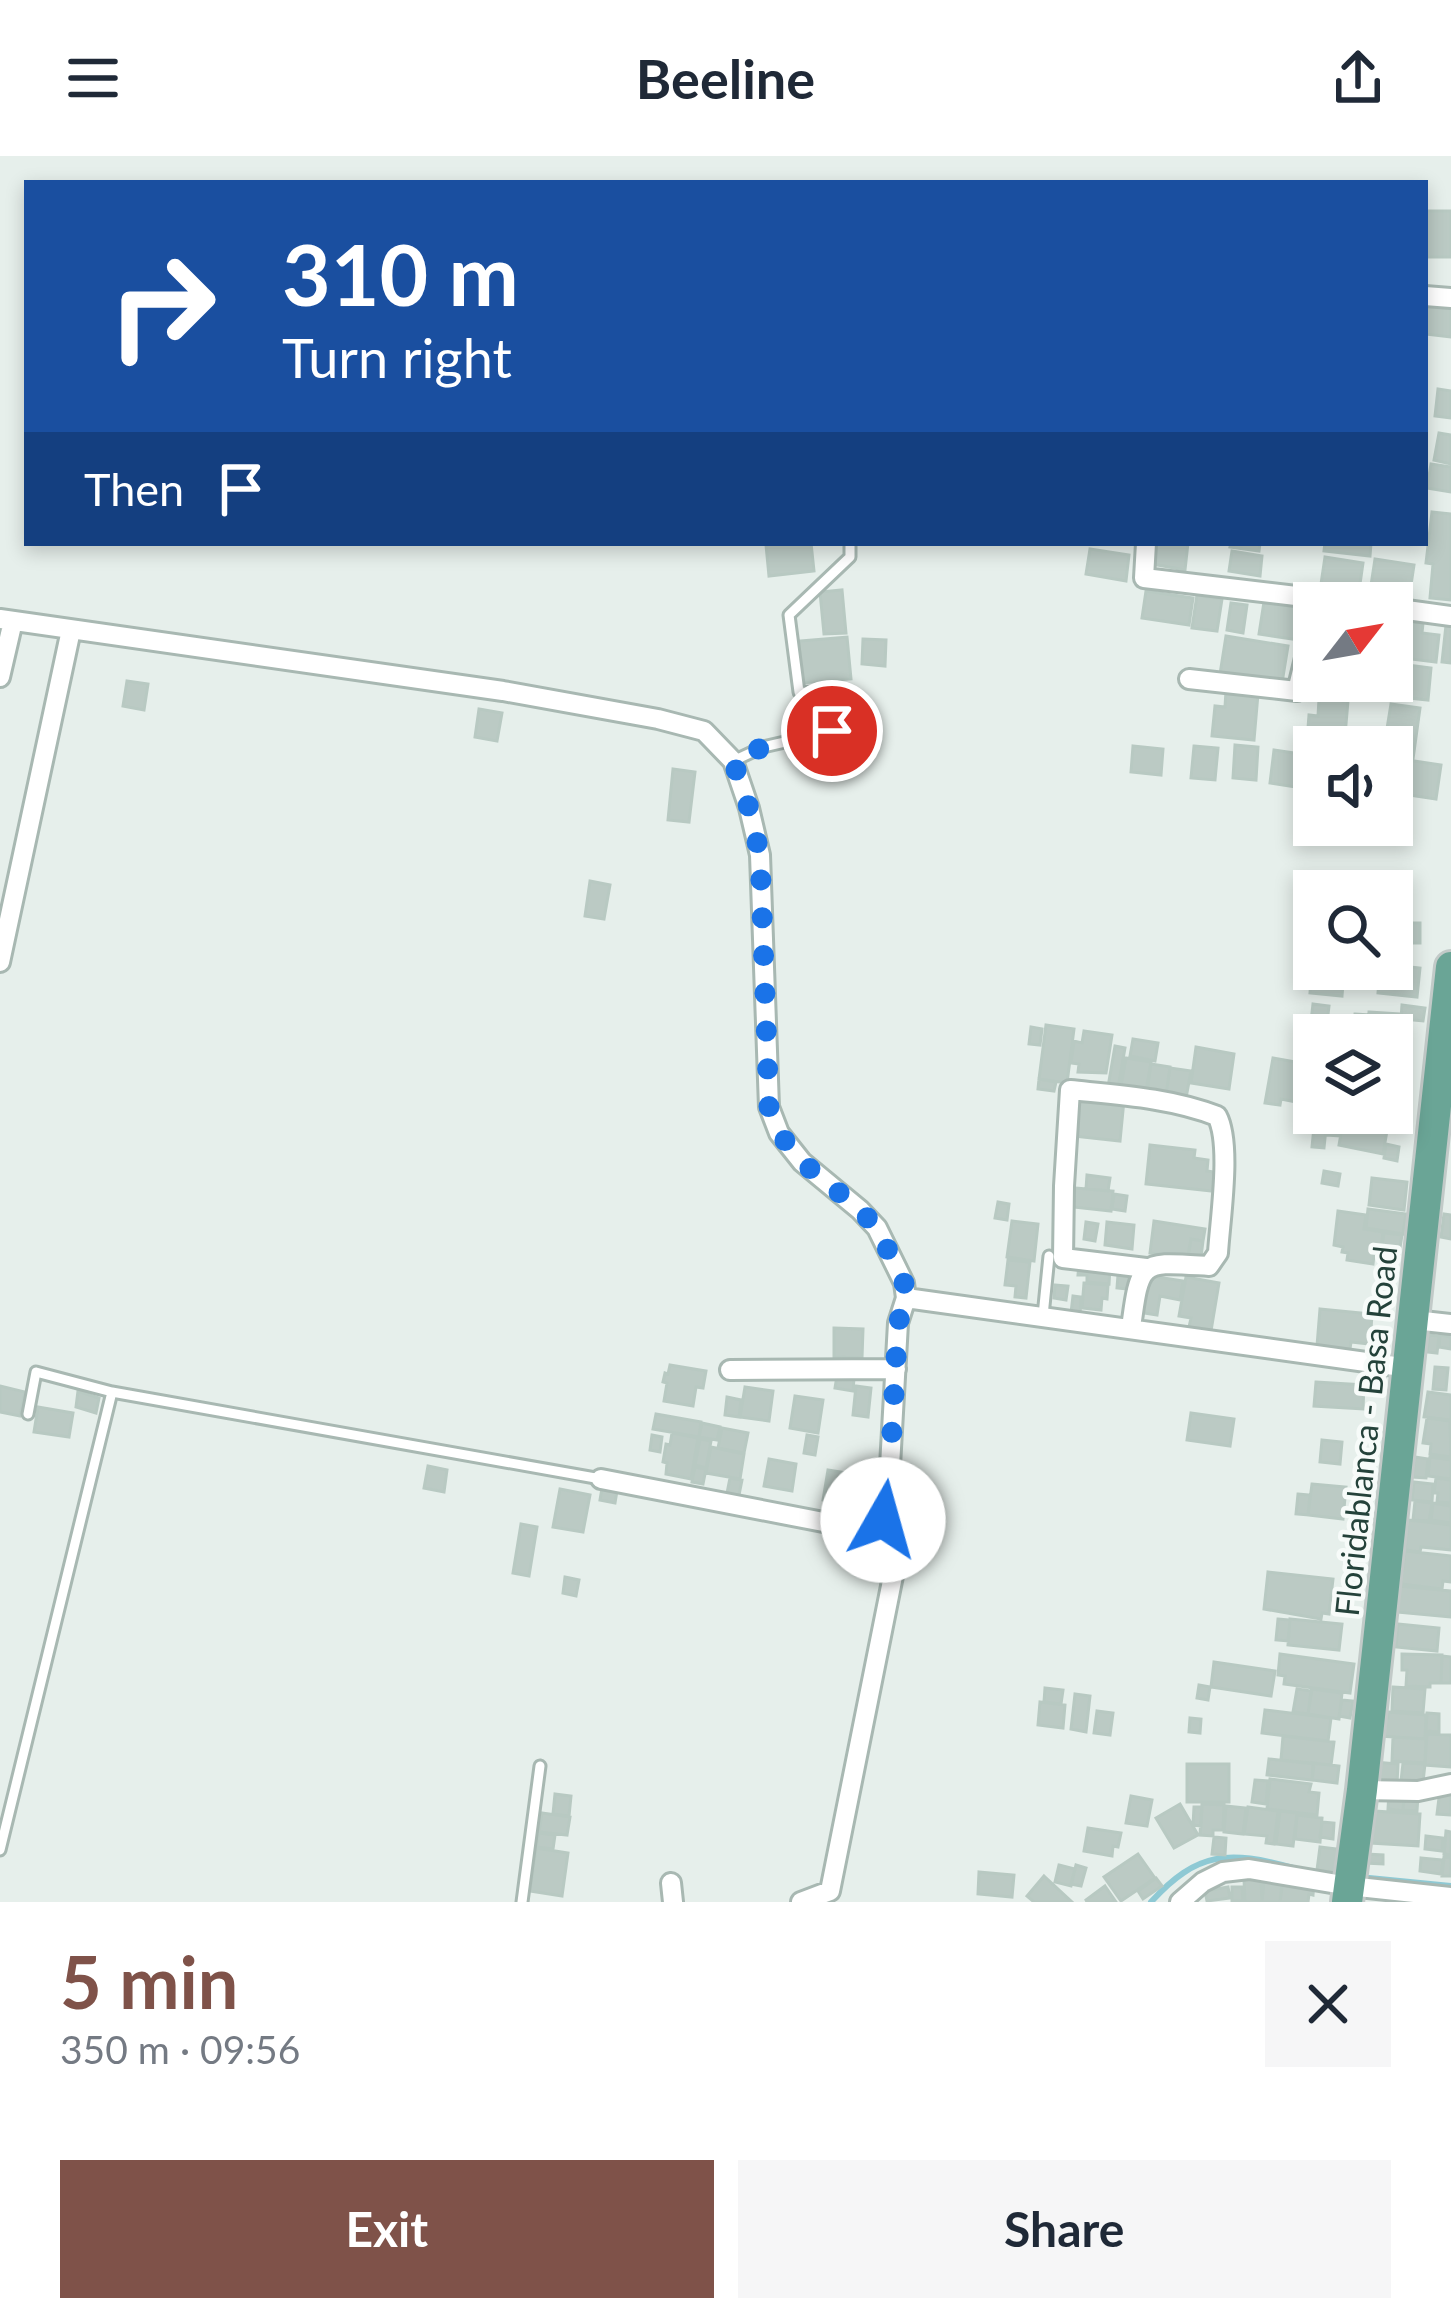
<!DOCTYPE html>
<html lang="en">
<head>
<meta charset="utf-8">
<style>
	:root { --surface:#fff; --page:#f6f6f7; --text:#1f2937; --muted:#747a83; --accent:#7f5249 }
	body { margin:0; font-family:Lato,sans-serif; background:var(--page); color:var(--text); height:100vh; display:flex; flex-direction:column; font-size:45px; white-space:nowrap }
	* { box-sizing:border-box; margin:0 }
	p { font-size:39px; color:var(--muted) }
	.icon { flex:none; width:66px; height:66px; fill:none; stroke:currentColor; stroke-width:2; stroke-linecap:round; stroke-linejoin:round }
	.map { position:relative; height:1746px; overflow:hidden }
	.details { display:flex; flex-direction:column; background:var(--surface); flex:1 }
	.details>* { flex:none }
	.guide { position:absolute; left:24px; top:24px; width:1404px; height:366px; border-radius:0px; box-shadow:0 6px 18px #0003; background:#1a4fa0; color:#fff; overflow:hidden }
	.needle { width:78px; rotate:59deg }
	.fabs { position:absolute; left:1293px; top:426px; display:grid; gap:24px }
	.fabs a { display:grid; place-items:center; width:120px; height:120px; border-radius:0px; background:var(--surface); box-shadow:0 6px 18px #0003; font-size:60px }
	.pin { position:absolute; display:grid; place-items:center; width:102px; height:102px; color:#fff; margin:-51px; border:6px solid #fff; border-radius:50%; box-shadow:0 3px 12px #0007 }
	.me { position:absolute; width:132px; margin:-66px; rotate:7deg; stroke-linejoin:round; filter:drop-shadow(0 0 9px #0008) }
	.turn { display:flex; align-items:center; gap:42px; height:252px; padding:0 60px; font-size:54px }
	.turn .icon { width:156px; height:156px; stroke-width:2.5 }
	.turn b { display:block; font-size:84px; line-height:102px }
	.then { display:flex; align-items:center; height:114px; padding:0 60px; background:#0003; gap:24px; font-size:45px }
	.round { display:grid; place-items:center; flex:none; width:126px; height:126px; border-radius:0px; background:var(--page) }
	.summary { display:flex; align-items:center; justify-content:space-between; height:204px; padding:0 60px }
	h1 { font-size:72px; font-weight:700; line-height:90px; color:var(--accent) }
	.primary-button { display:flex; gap:24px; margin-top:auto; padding:24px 60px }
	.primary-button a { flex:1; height:138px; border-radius:0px; background:var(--accent); color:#fff; font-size:48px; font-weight:700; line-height:138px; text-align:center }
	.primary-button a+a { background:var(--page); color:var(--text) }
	header { display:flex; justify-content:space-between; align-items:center; height:156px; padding:0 60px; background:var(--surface); font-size:54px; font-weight:700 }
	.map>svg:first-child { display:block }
</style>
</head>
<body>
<header><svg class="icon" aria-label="menu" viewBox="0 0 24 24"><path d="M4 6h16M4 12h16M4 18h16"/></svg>Beeline<svg class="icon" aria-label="share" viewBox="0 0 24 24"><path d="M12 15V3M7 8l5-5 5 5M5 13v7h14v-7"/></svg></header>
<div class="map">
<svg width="1451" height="1746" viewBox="0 0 1451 1746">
	<rect width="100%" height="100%" fill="#e6efeb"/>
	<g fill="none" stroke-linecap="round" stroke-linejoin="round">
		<path stroke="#8ec9d4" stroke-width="6" d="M1359,1721L1451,1730
			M1151,1746C1197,1695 1229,1694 1293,1712"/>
	</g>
	<path fill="#bbcac4" stroke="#b8c9c2" stroke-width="3" d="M1425,55H1451V101H1425Z
		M1425,143L1451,146V181L1425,178Z
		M1438,233L1451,235V262L1435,260Z
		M1439,277L1451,279V308L1434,304Z
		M1431,308L1451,311V336L1427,332Z
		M1432,356L1451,358V444L1430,442L1433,408L1426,407Z
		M780,387H811L814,415L769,420L766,389Z
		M1155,387H1188L1185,414L1152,408Z
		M1231,387H1260L1259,395L1230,391Z
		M1325,387H1371L1370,400L1324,395Z
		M1090,393L1129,399L1126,425L1086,418Z
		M1232,395L1262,400L1260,420L1229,415Z
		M1325,401L1363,407L1359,435L1321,428Z
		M1375,403L1414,409L1409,442L1370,436Z
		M842,434L846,477L824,478L820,436Z
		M1146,435L1193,442L1189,469L1142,462Z
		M1197,439L1222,443L1217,475L1192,472Z
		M1264,446L1304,452L1299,484L1259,478Z
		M1231,447L1247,449L1243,477L1227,474Z
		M1399,465L1423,467L1422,477L1439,479L1436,506L1395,501Z
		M1446,469L1451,470V507L1442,506Z
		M1226,480L1288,490L1282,527L1220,518Z
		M847,481L851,523L802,527L799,485Z
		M863,483L886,484L885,510L862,508Z
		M1392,507L1431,512L1428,544L1389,540Z
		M127,525L148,528L144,554L123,550Z
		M1226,535L1258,538L1254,584L1212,580L1215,550L1225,551Z
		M1319,543L1348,545L1344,591H1316L1317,586L1307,585L1309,559L1318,560Z
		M1391,548L1420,552L1413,603L1392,600V591H1384Z
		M479,553L502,557L497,585L475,581Z
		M1235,589L1258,591L1256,624L1233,622Z
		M1133,590L1163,593L1161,619L1131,616Z
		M1194,590L1218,592L1215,624L1191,622Z
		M1274,594L1301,598L1296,631L1270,627Z
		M1401,603L1441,609L1436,643L1396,637Z
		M1306,606H1314V630L1305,629Z
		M673,613L695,616L689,666L668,664Z
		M590,725L610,729L604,763L585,760Z
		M1392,759H1400V766L1407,767L1406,785H1392Z
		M1408,767H1420V787H1406Z
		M1392,809L1420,812L1417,841L1378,837L1380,813H1392Z
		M1312,812L1344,815L1342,840L1310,837Z
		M1313,848L1329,850L1326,875L1310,874Z
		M1402,849L1425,852L1423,865L1401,863Z
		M1369,856L1399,858L1398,888H1392V879H1368Z
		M1355,858L1369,859L1368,879H1358V875H1354Z
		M1329,867L1342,868L1341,879H1328Z
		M1046,869L1074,873L1067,927L1039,923Z
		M1031,871L1042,873L1040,889L1029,888Z
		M1084,875L1112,879L1106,917L1078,916L1079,908L1071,907L1074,885L1082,887Z
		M1133,883L1158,887L1155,905L1130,900Z
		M1115,890L1125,892L1118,932L1108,931Z
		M1196,891L1234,898L1229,933L1191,927Z
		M1126,902L1151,906L1146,935L1121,930Z
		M1273,902L1312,909L1306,948L1281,943L1280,949L1265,947Z
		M1151,908L1170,911L1166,939L1147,936Z
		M1170,912L1191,915L1186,942L1166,939Z
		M1039,923L1056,926L1054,935L1038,933Z
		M1105,942L1124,944L1120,985L1073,980L1077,944L1105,947Z
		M1308,950H1314V957H1328L1327,970L1307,968Z
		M1344,961L1388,969L1383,998L1339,989Z
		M1329,962L1342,963L1340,980L1327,979Z
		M1314,971L1326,972L1324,992L1312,991Z
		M1386,988L1399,991L1397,1005L1384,1002Z
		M1150,989L1195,994L1194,1002L1208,1004L1207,1015L1214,1016L1212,1035L1146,1028Z
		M1324,1015L1340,1018L1338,1030L1322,1027Z
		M1087,1019L1110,1022L1108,1035L1086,1033Z
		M1372,1022L1407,1026L1404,1054L1369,1049Z
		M1075,1032L1113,1035L1111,1055L1073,1051Z
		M1114,1038L1127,1040L1125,1055L1112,1053Z
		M998,1046L1009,1048L1007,1064L995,1062Z
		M1368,1053L1406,1058L1403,1078L1366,1072Z
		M1338,1055L1366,1059L1364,1073L1383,1076L1381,1091L1375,1090L1373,1108L1347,1104L1348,1097L1342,1096L1343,1091L1334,1089Z
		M1444,1058L1451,1059V1083L1441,1081Z
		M1012,1065L1038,1068L1034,1105L1007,1101Z
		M1154,1065L1205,1073L1203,1085L1191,1083L1188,1103L1150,1097Z
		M1086,1066L1098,1068L1095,1085L1084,1083Z
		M1107,1066L1134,1069L1132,1093L1105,1089Z
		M1384,1077L1402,1079L1399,1098L1381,1095Z
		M1191,1083L1203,1085L1201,1101L1188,1099Z
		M1008,1104L1030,1106L1026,1142L1015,1141L1016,1130L1005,1129Z
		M1079,1108L1110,1111L1109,1128L1087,1126V1119H1078Z
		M1118,1119L1129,1120L1128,1133L1117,1132Z
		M1144,1119L1183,1125L1180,1144L1160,1140L1157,1159L1138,1156Z
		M1186,1121L1219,1127L1211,1175L1189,1171L1191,1162L1179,1160Z
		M1084,1127L1108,1129L1107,1143L1102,1142L1101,1154L1082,1152Z
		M1055,1129L1068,1130L1066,1144L1054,1142Z
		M1073,1140L1081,1141L1080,1158L1071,1157Z
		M1320,1153L1372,1158L1370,1188L1351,1186L1350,1193L1317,1190Z
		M834,1172L863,1173L862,1202L834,1201Z
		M1429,1179L1439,1180L1437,1197L1427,1196Z
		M1440,1179L1451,1181V1193L1439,1191Z
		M670,1209L706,1215L703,1232L696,1231L693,1250L664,1245L667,1227L663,1226L665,1217L668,1218Z
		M1435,1211L1448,1212L1446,1234L1433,1233Z
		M837,1220L854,1222L853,1235L835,1232Z
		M1372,1221L1385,1222L1384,1233H1372Z
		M1316,1226L1364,1229L1363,1253L1314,1250Z
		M0,1230L25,1236L20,1260L0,1256Z
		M856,1230L871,1232L868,1261L853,1259Z
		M745,1231L773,1235L769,1265L740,1261Z
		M78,1235L99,1242L96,1257L76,1251Z
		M1428,1236L1451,1239V1264L1424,1261Z
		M795,1240L823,1244L818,1277L790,1272Z
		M727,1241L741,1244L739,1261L725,1259Z
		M38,1251L73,1257L69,1281L34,1276Z
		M1191,1257L1234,1263L1230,1290L1187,1284Z
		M656,1258L701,1266L699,1281L653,1273Z
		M1427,1262L1450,1265L1451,1301L1430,1298L1431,1288L1423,1287Z
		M702,1267L720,1271L717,1284L699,1281Z
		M722,1272L748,1277L744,1297L718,1292Z
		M672,1277L698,1282L691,1323L666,1318L667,1307L663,1306L666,1288L670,1289Z
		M652,1279L662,1281L660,1296L650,1294Z
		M807,1279L818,1281L815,1299L804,1297Z
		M700,1283L711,1285L706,1312L695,1309Z
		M1322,1284L1342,1286L1340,1308L1320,1306Z
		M711,1291L744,1298L740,1323L706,1317Z
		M1415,1301L1428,1303L1426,1322L1413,1321Z
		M1430,1301L1451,1304V1323L1428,1320Z
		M769,1303L796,1308L792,1335L764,1330Z
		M1358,1309L1375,1311L1373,1331L1356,1330Z
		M428,1310L447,1314L444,1336L424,1332Z
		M695,1311L706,1313L703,1328L692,1326Z
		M864,1313L886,1317L882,1349L860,1346Z
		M828,1314L853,1318L849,1348L823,1344Z
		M730,1322L742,1324L739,1339L727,1337Z
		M1436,1322L1451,1324V1347L1437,1346L1438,1337H1434Z
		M1414,1326L1433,1328L1432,1346L1412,1344Z
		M1312,1328L1346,1331L1343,1363L1308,1359Z
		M602,1332L617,1335L615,1347L600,1344Z
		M560,1333L590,1339L583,1376L553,1371Z
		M1298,1338L1310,1339L1308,1359L1296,1358Z
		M1415,1345L1432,1347L1429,1365L1413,1364Z
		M1433,1347L1451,1350V1367L1431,1364Z
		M1408,1364L1451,1369V1394L1421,1391L1420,1396L1405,1394Z
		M521,1368L537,1371L529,1420L513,1417Z
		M1405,1395L1451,1400V1426L1443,1425L1442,1433L1401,1428Z
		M1268,1416L1333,1423L1329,1458L1322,1457L1321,1463L1264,1453Z
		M565,1421L579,1424L576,1440L563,1437Z
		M1399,1430L1451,1435V1461L1396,1456Z
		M1278,1463L1290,1464L1288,1485L1276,1484Z
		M1290,1463L1342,1468L1339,1494L1288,1489Z
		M1398,1468L1439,1472L1437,1495L1396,1491Z
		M1280,1498L1354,1508L1350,1537L1284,1528L1285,1520L1278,1519Z
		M1402,1498L1442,1499L1441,1527H1430V1531L1406,1530L1407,1514H1402Z
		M1442,1500L1451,1501V1527H1441Z
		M1214,1506L1275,1515L1271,1540L1211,1531Z
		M1199,1529L1210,1531L1208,1544L1197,1542Z
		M1393,1531L1425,1533L1423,1557L1392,1555Z
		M1045,1532L1063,1534L1061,1548L1044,1546Z
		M1297,1533L1311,1535L1308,1558L1293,1556Z
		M1312,1533L1342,1537L1339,1563L1308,1558Z
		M1075,1538L1090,1540L1086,1576L1071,1573Z
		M1342,1544L1353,1545L1350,1562L1339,1560Z
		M1040,1546L1065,1549L1063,1572L1038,1569Z
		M1265,1554L1331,1562L1328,1585L1262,1577Z
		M1097,1555L1113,1557L1110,1579L1094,1577Z
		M1388,1556L1426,1559L1425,1583L1380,1580L1381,1562H1388Z
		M1427,1557L1439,1558V1576L1426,1575Z
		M1190,1562L1201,1563L1200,1577L1189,1576Z
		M1427,1578L1451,1579V1611L1425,1609Z
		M1283,1580L1334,1586L1331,1609L1281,1604Z
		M1393,1581L1426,1583L1425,1607L1392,1605Z
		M1269,1603L1314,1608L1312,1624L1267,1619Z
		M1375,1606L1398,1608L1397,1628L1374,1627Z
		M1313,1607L1339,1610L1337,1627L1312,1624Z
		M1403,1607L1425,1608L1423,1626L1401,1625Z
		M1187,1608H1229V1646H1187Z
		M1270,1623L1311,1628L1309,1636L1319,1637L1317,1659L1267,1653Z
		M1255,1624L1268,1625L1266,1648L1252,1646Z
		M1440,1634L1451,1635V1659L1437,1658Z
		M1389,1637L1404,1639L1403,1655L1388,1653Z
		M555,1638L571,1640L569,1660L553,1658Z
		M1404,1639L1418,1640L1417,1655L1403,1654Z
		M1131,1640L1152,1644L1147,1670L1126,1667Z
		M1180,1648L1198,1679L1174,1692L1156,1662Z
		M1202,1648L1224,1649L1223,1674H1213V1680L1200,1679Z
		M1226,1650L1246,1652L1243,1678L1224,1676Z
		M1194,1651H1202L1201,1670L1193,1669Z
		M1248,1651L1278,1655L1274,1688L1266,1687L1267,1680L1244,1678Z
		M1280,1655L1297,1657L1293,1690L1276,1688Z
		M1374,1655L1420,1658L1418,1690L1371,1687Z
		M542,1657L570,1661L567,1679L539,1676Z
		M1297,1659L1322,1662L1320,1686L1295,1683Z
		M1322,1666L1334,1667L1333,1683L1320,1681Z
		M1088,1672L1121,1677L1118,1691L1113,1690L1112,1700L1084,1695Z
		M1446,1675L1451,1676V1699L1444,1698Z
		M539,1677L555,1679L553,1693L536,1691Z
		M1426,1680L1443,1682L1442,1695L1425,1693Z
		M1214,1681L1226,1682L1225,1699L1212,1698Z
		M1320,1691L1337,1693L1335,1716L1317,1714Z
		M536,1692L568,1697L562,1740L530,1735Z
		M1138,1698L1155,1722L1121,1745L1104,1721Z
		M1366,1698L1383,1699V1708L1365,1707Z
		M1444,1701L1451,1702V1720H1442Z
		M1421,1702L1443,1704L1441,1718L1420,1715Z
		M1059,1709L1075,1713L1071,1730L1055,1726Z
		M1076,1709L1086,1712L1081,1730L1071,1728Z
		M979,1716L1014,1719L1012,1741L978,1738Z
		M1044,1720L1072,1746H1034L1027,1740Z
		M1156,1722L1162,1730L1143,1743L1138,1735Z
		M1244,1723H1261L1262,1746H1245Z
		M1283,1723L1314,1726L1313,1739L1309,1738L1308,1746H1280Z
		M1264,1725L1282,1727L1280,1746H1262Z
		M1105,1730L1116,1746H1087L1086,1744Z
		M1228,1731L1230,1742L1207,1745L1205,1735Z
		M1232,1731H1242L1243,1745H1232Z"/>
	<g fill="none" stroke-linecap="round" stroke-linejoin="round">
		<defs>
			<path id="lane" d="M733,605L763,591L833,575L832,537L799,536L789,459L850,401V387
				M1043,1160L1049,1100
				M28,1258L36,1216L112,1236
				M0,1694L112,1236L601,1323
				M522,1746L540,1610"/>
			<path id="street" d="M1425,140L1451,142
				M1146,387L1144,422L1355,447
				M1392,452L1451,460
				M0,463L503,535L658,563L704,575L733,605L749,652L760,699L769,951L779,977L802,1006L860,1054L877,1072L904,1127L906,1142L898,1167L889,1328L883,1364L878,1372L870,1375L601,1323
				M0,521L13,465
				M1189,523L1297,535L1305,502L1311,442
				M0,806L71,474
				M906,1142L1409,1212
				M1414,1164L1451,1168
				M1131,1172C1140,1102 1141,1106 1209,1110L1218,1097C1220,1063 1232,988 1217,960C1171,942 1119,939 1070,934L1064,1030L1063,1102L1146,1112
				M730,1214L896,1213
				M1362,1634L1418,1635L1451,1628
				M671,1727L673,1746
				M801,1746L830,1735L898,1395L870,1375
				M1180,1746L1203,1726L1223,1716L1249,1713L1349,1730L1451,1741"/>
			<path id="primary" d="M1347,1746L1362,1634L1451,811"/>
		</defs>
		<use href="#lane" stroke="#a8b8b2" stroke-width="15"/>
		<use href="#street" stroke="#a8b8b2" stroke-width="24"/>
		<use href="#primary" stroke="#c2cac8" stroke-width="36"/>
		<use href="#lane" stroke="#fff" stroke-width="9"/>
		<use href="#street" stroke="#fff" stroke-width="18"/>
		<use href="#primary" stroke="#6aa596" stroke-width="30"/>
	</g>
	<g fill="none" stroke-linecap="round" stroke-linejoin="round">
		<path stroke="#1a73e8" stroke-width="21" stroke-dasharray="0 37.8" d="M832,575L763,591L733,605L749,652L760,699L769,951L779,977L802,1006L860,1054L877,1072L904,1127L907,1142L898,1167L889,1328L883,1364"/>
	</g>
	<g text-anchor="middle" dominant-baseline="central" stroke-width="9" stroke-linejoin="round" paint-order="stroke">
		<g font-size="33" fill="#24423a" stroke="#f7fbf9">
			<text transform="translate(1365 1275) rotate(-84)">Floridablanca - Basa Road</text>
		</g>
	</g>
</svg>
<div class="fabs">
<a><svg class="needle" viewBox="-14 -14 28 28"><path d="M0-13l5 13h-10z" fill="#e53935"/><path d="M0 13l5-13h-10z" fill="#747a83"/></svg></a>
<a><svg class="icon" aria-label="sound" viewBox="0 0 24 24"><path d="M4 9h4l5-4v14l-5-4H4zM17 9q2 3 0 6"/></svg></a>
<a><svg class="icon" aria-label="search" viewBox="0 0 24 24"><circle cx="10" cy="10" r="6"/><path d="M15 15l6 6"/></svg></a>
<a><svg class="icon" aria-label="layers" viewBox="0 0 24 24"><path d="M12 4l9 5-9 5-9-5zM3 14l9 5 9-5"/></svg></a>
</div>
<div class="pin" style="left:832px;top:575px;background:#d93025"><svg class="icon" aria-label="arrive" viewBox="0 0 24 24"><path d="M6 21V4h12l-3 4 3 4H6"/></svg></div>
<svg class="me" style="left:883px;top:1364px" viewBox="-20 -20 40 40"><circle r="19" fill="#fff"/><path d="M0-13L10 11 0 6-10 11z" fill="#1a73e8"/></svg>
<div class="guide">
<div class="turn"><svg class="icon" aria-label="right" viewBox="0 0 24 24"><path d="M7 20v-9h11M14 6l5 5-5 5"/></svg><div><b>310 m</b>Turn right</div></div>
<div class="then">Then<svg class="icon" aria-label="arrive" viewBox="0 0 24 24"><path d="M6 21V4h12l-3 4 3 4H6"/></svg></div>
</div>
</div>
<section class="details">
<div class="summary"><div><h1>5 min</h1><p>350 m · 09:56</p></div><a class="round"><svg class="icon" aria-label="close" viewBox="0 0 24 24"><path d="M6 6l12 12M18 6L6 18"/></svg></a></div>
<div class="primary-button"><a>Exit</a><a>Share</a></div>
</section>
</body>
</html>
